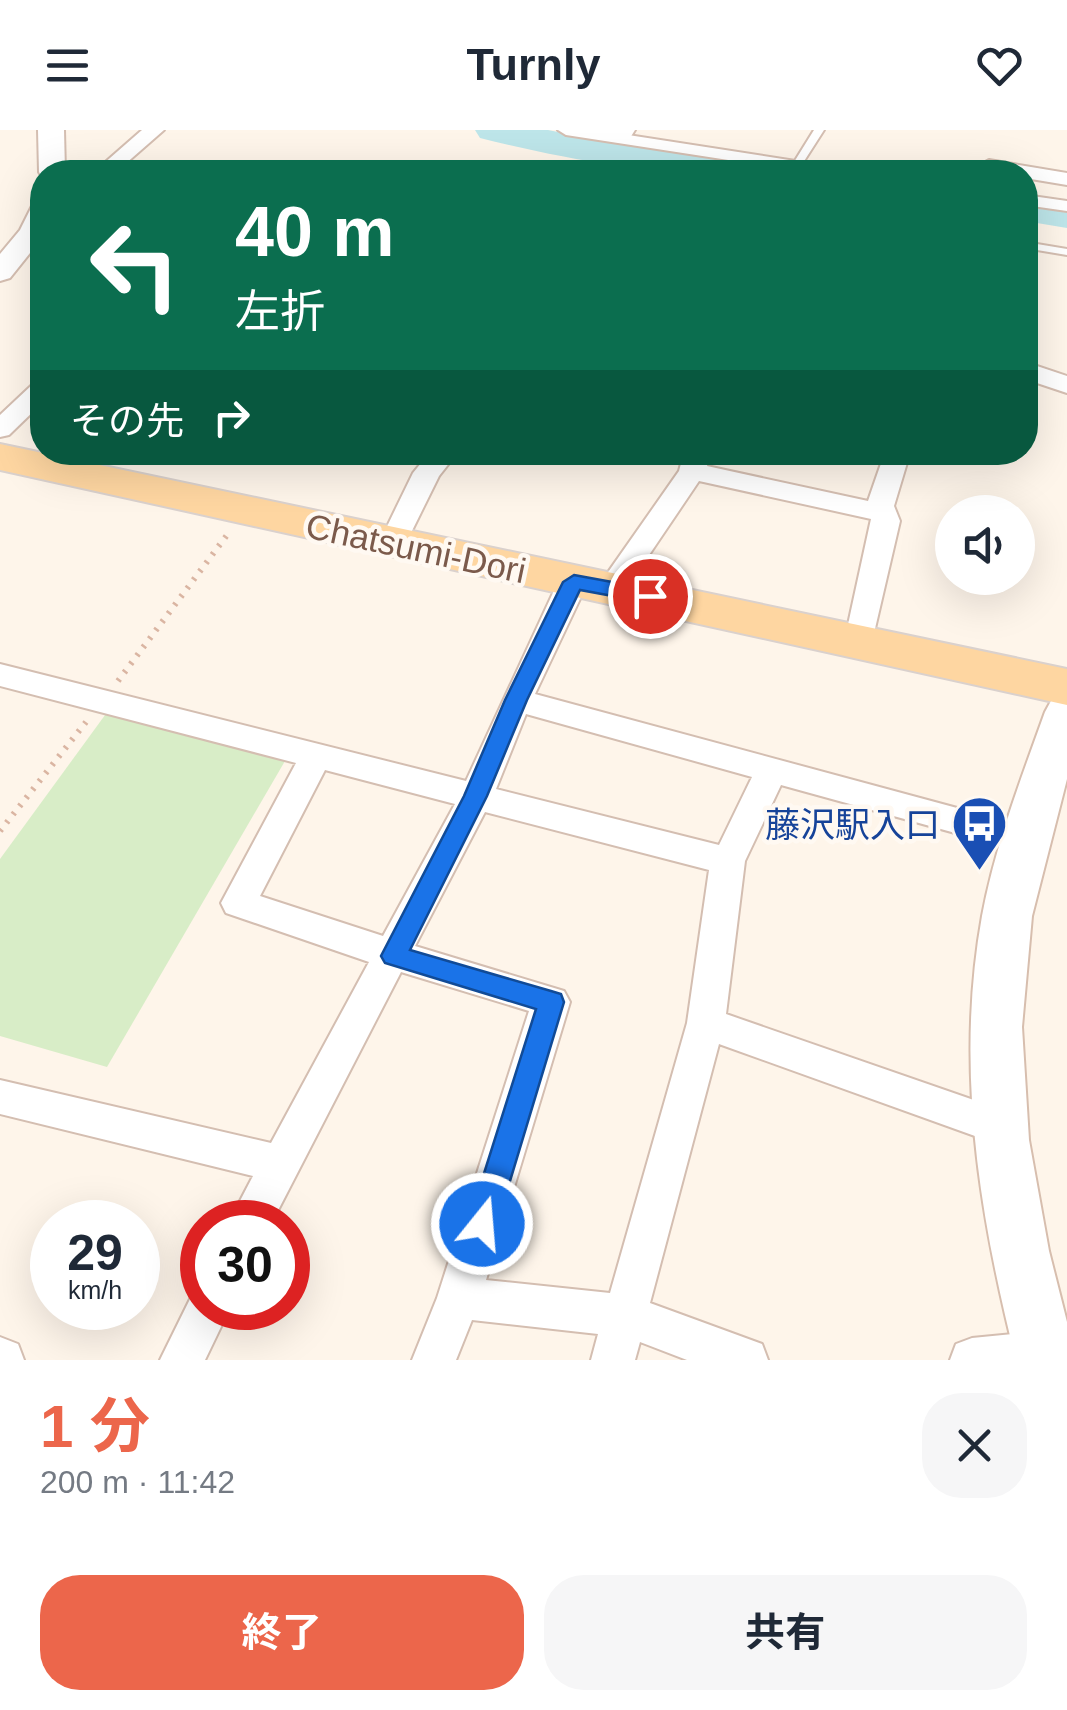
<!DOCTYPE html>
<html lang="ja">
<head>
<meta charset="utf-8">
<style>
	:root { --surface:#fff; --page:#f6f6f7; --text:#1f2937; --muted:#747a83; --accent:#ec664b }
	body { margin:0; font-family:Helvetica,"Noto Sans JP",sans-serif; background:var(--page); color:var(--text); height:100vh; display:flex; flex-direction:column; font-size:38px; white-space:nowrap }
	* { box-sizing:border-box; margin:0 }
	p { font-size:32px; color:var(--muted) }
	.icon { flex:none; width:55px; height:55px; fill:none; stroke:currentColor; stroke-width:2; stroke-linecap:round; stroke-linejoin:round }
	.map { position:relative; height:1230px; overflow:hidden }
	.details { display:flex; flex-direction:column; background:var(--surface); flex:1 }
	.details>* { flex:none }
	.top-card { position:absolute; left:30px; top:30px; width:1008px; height:305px; border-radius:40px; box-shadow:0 10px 40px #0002; background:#0b6e4f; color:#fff; overflow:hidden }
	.fabs { position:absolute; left:935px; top:365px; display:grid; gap:20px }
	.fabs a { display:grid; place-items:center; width:100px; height:100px; border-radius:50%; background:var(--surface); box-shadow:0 10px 40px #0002; font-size:50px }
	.speed { position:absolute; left:30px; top:1070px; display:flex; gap:20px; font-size:50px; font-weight:700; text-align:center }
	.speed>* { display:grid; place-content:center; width:130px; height:130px; border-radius:50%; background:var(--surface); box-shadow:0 10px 40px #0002; line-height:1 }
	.speed small { font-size:25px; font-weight:400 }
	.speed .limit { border:15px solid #d22; background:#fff; color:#111 }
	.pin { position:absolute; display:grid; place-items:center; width:85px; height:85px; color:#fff; margin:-42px; border:5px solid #fff; border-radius:50%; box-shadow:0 2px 10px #0007 }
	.me { position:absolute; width:110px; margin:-55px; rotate:17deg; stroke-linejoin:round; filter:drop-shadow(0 0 8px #0008) }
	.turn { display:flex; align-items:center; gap:35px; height:210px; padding:0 40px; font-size:45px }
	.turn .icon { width:130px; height:130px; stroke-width:2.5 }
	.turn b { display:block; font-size:70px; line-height:85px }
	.then { display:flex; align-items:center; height:95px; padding:0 40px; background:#0003; gap:20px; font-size:38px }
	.round { display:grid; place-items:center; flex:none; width:105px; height:105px; border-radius:40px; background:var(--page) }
	.summary { display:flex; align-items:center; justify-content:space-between; height:170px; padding:0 40px }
	h1 { font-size:60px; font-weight:700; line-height:75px; color:var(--accent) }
	.action { display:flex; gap:20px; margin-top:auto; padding:20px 40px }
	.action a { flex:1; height:115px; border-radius:40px; background:var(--accent); color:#fff; font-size:40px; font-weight:700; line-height:115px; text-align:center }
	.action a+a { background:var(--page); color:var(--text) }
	header { display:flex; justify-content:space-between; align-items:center; height:130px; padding:0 40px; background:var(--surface); font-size:45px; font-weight:700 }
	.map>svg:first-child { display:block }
</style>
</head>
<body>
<header><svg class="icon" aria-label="menu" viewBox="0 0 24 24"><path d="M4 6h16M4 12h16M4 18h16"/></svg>Turnly<svg class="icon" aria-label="heart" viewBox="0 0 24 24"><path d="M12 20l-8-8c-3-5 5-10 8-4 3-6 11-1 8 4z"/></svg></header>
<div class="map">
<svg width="1067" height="1230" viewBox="0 0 1067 1230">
	<rect width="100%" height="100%" fill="#fef5ea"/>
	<path fill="#d8edc7" d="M116,570L285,631L107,937L0,906V729Z"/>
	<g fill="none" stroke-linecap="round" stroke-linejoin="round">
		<path fill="#bde5e9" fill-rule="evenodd" d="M475,0H548L613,13L755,31L768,34L774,42C675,49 576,32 480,8Z
			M1025,67L1067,74V98L1025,91Z"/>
		<defs>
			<path id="service" d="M814,0H824L799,39H793L791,37Z
				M1025,112L1067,119V125L1025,118Z"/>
			<path id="pedestrian" d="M558,0H596L834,37L842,42H806L566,5Z
				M1025,65L1067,71V81L1025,75Z"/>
			<path id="minor" d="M142,0H164L116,42H94Z
				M587,0H635L630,8L590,4Z
				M989,30L1067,43V55L1025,48V42L982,40L978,36Z
				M1025,232L1067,246V263L1025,249Z
				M42,251V273L9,305L0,307V285L33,254Z
				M430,322H458L439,346L403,419H383L379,413L413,343Z
				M684,322H711L707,336L868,371L885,322H907L909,326L894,376L900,391L870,520L859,523L848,520L844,513L871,389L699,351L622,465H602L597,458L679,341Z
				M573,442L583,445L588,452L535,564L1024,696L1036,700L1041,709L1036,718L1024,722L781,655L745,731L726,884L1014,984L1020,997L1014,1010L1000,1015L719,914L650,1173L762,1214L768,1230H687L640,1212L635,1230H591L598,1204L472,1190L456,1230H412L437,1168L529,881L401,842L272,1092H229L253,1046L0,984V950L271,1013L369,832L226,783L221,773L296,633L0,556V534L466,651L558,452L563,445ZM526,584L752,647L719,715L496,659ZM325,640L455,674L383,806L260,766ZM485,682L709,740L687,893L610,1163L486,1150L570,872L564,861L415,816Z
				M202,1159V1178H230L205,1230H160L193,1163Z
				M1045,1201L1061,1207L1067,1223L1064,1230H950L956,1214L972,1208Z
				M0,1207L18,1214L24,1230H0Z"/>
			<path id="tertiary" d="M38,0H64L65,42H42V47L39,42Z
				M42,74V108L10,148L0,151V124L20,100L32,76Z"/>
			<path id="secondary" d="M1067,566V649L1032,786L1022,897L1029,1010L1049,1121L1067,1192V1230H1016C979,1084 955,936 982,786C995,716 1021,649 1045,582L1051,571Z"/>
			<path id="primary" d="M0,314L1067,539V575L0,340Z"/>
		</defs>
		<use href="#service" stroke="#d4beb1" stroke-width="4"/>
		<use href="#pedestrian" stroke="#d4beb1" stroke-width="4"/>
		<use href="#minor" stroke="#d4beb1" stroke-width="4"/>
		<use href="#tertiary" stroke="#d4beb1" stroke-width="4"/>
		<use href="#secondary" stroke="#d7beae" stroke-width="4"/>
		<use href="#primary" stroke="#dad1cd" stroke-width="4"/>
		<path stroke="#dab5a2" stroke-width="6" stroke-dasharray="2.5 8" stroke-linecap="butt" d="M118,551L227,405
			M0,701L86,592"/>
		<use href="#service" fill="#fff" fill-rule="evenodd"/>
		<use href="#pedestrian" fill="#fff" fill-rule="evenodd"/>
		<use href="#minor" fill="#fff" fill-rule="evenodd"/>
		<use href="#tertiary" fill="#fff" fill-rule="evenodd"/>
		<use href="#secondary" fill="#fff" fill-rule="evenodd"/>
		<use href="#primary" fill="#fed6a1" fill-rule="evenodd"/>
	</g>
	<path fill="#1a73e8" stroke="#114b97" stroke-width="2.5" d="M574,445L650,459L661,466L650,473L580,460L527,570L487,666L410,820L551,861L561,864L564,872L497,1094L493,1103L482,1108L472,1103L468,1094L536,879L385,833L381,826L464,666L505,570L563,452Z"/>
	<defs>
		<symbol id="bus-pin" viewBox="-11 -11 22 30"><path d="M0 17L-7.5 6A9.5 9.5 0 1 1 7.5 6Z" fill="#1a4fb4" stroke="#fff9f2"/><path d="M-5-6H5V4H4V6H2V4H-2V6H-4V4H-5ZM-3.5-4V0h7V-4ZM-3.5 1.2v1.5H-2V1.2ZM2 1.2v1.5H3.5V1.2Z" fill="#fff"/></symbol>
	</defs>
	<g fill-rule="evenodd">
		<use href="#bus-pin" x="948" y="662" width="63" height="86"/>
	</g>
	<g text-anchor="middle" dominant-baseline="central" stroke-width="9" stroke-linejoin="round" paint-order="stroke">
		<g font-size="35" fill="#7b5a4b" stroke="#fff9f2">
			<text transform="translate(416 418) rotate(12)">Chatsumi-Dori</text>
		</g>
		<g font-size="35" fill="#164399" stroke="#fff9f2" text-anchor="end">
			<text x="940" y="694">藤沢駅入口</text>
		</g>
	</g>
</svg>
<div class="fabs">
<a><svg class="icon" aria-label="sound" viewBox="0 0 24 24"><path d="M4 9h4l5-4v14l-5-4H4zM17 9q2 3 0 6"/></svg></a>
</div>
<div class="speed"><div>29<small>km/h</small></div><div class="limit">30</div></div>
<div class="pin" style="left:650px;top:466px;background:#d93025"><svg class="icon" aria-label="arrive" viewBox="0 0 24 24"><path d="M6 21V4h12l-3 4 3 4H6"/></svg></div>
<svg class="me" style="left:482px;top:1094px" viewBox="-20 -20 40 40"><circle r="17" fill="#1a73e8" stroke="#fff" stroke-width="3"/><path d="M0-11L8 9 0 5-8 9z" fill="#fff"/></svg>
<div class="top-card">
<div class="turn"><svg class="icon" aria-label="left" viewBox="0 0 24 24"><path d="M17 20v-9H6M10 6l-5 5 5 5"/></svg><div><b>40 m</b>左折</div></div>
<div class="then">その先<svg class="icon" aria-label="right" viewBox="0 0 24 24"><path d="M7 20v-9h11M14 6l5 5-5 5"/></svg></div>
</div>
</div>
<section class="details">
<div class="summary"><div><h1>1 分</h1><p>200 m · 11:42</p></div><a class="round"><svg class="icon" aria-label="close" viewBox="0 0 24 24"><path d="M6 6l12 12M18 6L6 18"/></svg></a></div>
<div class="action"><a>終了</a><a>共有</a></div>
</section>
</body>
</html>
